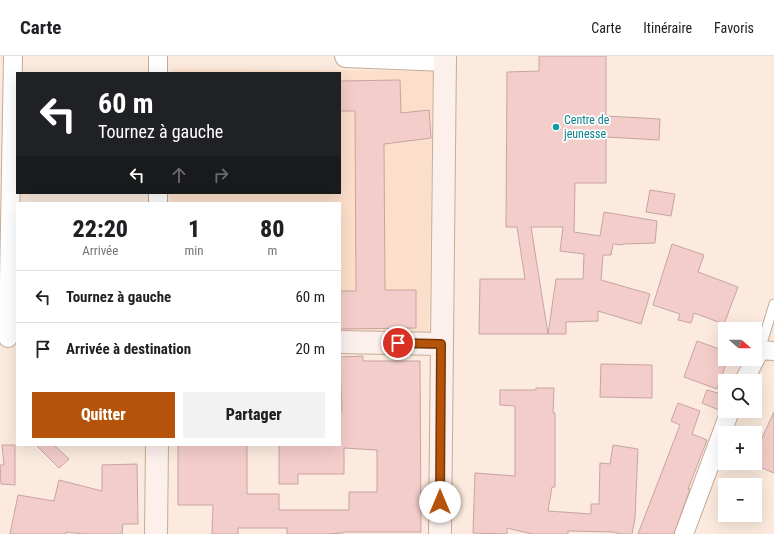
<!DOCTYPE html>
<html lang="fr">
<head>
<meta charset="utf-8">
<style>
	:root { --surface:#fff; --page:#f2f2f2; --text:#202124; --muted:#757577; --line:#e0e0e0; --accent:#b45309 }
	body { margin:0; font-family:"Roboto Condensed",sans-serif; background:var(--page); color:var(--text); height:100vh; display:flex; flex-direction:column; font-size:15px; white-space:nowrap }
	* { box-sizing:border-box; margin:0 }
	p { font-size:13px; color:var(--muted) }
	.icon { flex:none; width:22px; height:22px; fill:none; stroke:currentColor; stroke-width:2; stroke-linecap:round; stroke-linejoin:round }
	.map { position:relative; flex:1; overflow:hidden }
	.side { position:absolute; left:16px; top:146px; width:325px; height:244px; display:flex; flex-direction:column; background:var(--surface); border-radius:0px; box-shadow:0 4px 16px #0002 }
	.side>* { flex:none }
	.top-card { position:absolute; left:16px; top:16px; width:325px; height:122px; border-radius:0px; box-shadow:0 4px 16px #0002; background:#202124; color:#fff; overflow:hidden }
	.needle { width:26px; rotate:110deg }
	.fabs { position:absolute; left:718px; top:266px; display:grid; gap:8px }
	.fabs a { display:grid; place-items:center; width:44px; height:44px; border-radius:0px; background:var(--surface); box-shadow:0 4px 16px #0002; font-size:20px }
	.pin { position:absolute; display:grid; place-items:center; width:34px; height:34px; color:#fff; margin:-17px; border:2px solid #fff; border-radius:50%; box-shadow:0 1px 4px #0007 }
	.me { position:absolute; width:44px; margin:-22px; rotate:0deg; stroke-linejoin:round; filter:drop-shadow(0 0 3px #0008) }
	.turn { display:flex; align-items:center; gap:14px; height:84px; padding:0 16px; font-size:18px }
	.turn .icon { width:52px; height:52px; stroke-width:2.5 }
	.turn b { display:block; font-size:28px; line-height:34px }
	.lanes { display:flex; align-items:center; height:38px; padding:0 16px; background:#0003; justify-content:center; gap:20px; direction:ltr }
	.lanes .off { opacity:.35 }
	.eta { display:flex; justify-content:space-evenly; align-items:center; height:68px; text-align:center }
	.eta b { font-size:24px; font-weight:800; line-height:28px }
	.button { display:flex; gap:8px; margin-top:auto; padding:8px 16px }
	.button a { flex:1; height:46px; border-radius:0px; background:var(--accent); color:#fff; font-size:16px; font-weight:800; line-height:46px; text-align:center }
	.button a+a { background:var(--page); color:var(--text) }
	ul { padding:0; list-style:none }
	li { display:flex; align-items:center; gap:12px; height:52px; padding:0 16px; border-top:1px solid var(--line) }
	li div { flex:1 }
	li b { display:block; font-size:15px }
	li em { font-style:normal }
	header { display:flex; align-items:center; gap:24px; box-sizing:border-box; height:56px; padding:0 20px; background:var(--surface); border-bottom:1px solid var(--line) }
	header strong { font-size:19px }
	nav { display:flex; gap:22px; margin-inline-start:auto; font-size:14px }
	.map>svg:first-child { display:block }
</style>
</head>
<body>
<header>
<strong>Carte</strong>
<nav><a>Carte</a><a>Itinéraire</a><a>Favoris</a></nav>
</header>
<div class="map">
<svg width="774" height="478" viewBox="0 0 774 478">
	<rect width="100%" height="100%" fill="#fbeadd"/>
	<path fill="#fcdfca" d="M172,13L433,15L429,279L340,278V147H170V137H340V17H172Z"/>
	<path fill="#f3cdca" stroke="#c8a4a1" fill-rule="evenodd" d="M539,0H606V60L660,63L659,84L606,81V127H575L574,176L600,180L604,156L657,165L655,187L623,188V189L613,188L611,199H603L601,224L650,238L641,268L598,255V265L566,266V278H479L480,223H525L517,171H506L507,16L539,15ZM531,171H563L560,195L584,198L583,223H556L548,278Z
		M400,24L401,57L429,54L431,82L384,88L385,234H416V272L340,273V235H356L355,55H340V25Z
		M650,134L675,138L671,160L646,156Z
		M672,188L704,199L698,216L738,231L724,268L694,257L691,267L678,264L680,258L653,249Z
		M697,285L725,295V303H728L717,333L684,321Z
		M363,300V305H420L421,476H344L343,477L328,478H287V472H238V478H212L213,449H178V389H247V438H279V454H349V436H377V394L344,392V418H298V428H279V389H340V356H342L340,301Z
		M601,308L652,309V342L600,341Z
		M536,332H554L553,357H555V431H552L548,455L591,458V448H599L600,407L610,408L613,389L638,393L635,462L632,478H621L613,476L568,475V478H532L507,472V478L473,477L475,417L515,420V350L500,349V334H536Z
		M707,334L725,339V346L719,354L702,347Z
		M678,347L700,355L692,378L707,384L688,433H690L674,478H638L680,369L671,365Z
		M774,356V417L755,409V397Z
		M2,389H15V429L1,428L0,409H4Z
		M36,389H54L69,403L59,412Z
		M137,408L138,468H123L122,478H83L66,476V478H10L18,439L54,445L59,424L102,435V409Z"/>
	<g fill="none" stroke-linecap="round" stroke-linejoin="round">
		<defs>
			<path id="service" d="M760,294L774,248"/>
			<path id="minor" d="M158,0V17
				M158,137V147
				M8,282L13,0
				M744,325L760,294L774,295
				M684,478L730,355"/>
			<path id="tertiary" d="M346,0L445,4"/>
			<path id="secondary" d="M340,286L441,288
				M156,478L157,389
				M440,478L445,0"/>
		</defs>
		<use href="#service" stroke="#c6ab96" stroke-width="11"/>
		<use href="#minor" stroke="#c6ab96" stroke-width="20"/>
		<use href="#tertiary" stroke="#c6ab96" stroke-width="24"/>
		<use href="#secondary" stroke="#c6ab96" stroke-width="24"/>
		<use href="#service" stroke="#fff" stroke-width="9"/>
		<use href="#minor" stroke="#fff" stroke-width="18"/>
		<use href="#tertiary" stroke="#fff" stroke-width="22"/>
		<use href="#secondary" stroke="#fcf0ed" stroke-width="22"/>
	</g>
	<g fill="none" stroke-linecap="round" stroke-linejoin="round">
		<defs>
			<path id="route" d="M398,287L441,288L440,446"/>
		</defs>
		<use href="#route" stroke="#753606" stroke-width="10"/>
		<use href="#route" stroke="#b45309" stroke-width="7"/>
	</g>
	<circle fill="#0f9aa8" stroke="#fff" stroke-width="1.5" cx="556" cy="71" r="4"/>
	<g text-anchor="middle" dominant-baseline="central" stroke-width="3.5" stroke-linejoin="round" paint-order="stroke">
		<g font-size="12" fill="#0d838f" stroke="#fff" text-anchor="start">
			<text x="564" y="64">Centre de<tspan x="564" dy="14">jeunesse</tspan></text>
		</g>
	</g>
</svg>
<div class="fabs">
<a><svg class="needle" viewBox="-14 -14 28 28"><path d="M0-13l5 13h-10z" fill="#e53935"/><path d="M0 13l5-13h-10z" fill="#757577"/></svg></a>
<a><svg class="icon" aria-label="search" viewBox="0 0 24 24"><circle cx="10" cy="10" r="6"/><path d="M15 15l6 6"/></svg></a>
<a>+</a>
<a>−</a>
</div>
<div class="pin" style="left:398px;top:287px;background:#d93025"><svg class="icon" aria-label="arrive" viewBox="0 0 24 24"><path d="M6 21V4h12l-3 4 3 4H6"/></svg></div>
<svg class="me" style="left:440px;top:446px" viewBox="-20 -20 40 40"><circle r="19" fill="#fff"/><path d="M0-13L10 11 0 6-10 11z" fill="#b45309"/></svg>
<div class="top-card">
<div class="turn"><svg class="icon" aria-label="left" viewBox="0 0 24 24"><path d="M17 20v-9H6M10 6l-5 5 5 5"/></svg><div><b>60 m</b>Tournez à gauche</div></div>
<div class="lanes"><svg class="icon" aria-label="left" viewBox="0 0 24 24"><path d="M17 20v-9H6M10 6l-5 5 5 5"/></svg><svg class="icon off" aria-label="ahead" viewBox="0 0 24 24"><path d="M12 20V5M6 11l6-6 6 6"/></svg><svg class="icon off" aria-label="right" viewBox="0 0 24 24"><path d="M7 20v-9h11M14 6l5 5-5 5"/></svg></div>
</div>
<section class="side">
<div class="eta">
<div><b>22:20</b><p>Arrivée</p></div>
<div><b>1</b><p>min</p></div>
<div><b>80</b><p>m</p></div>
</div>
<ul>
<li><svg class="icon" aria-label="left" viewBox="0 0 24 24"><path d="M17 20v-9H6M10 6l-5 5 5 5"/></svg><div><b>Tournez à gauche</b></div><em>60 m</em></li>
<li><svg class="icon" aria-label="arrive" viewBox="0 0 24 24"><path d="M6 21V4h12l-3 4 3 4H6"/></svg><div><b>Arrivée à destination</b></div><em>20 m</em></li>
</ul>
<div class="button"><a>Quitter</a><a>Partager</a></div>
</section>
</div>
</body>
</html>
